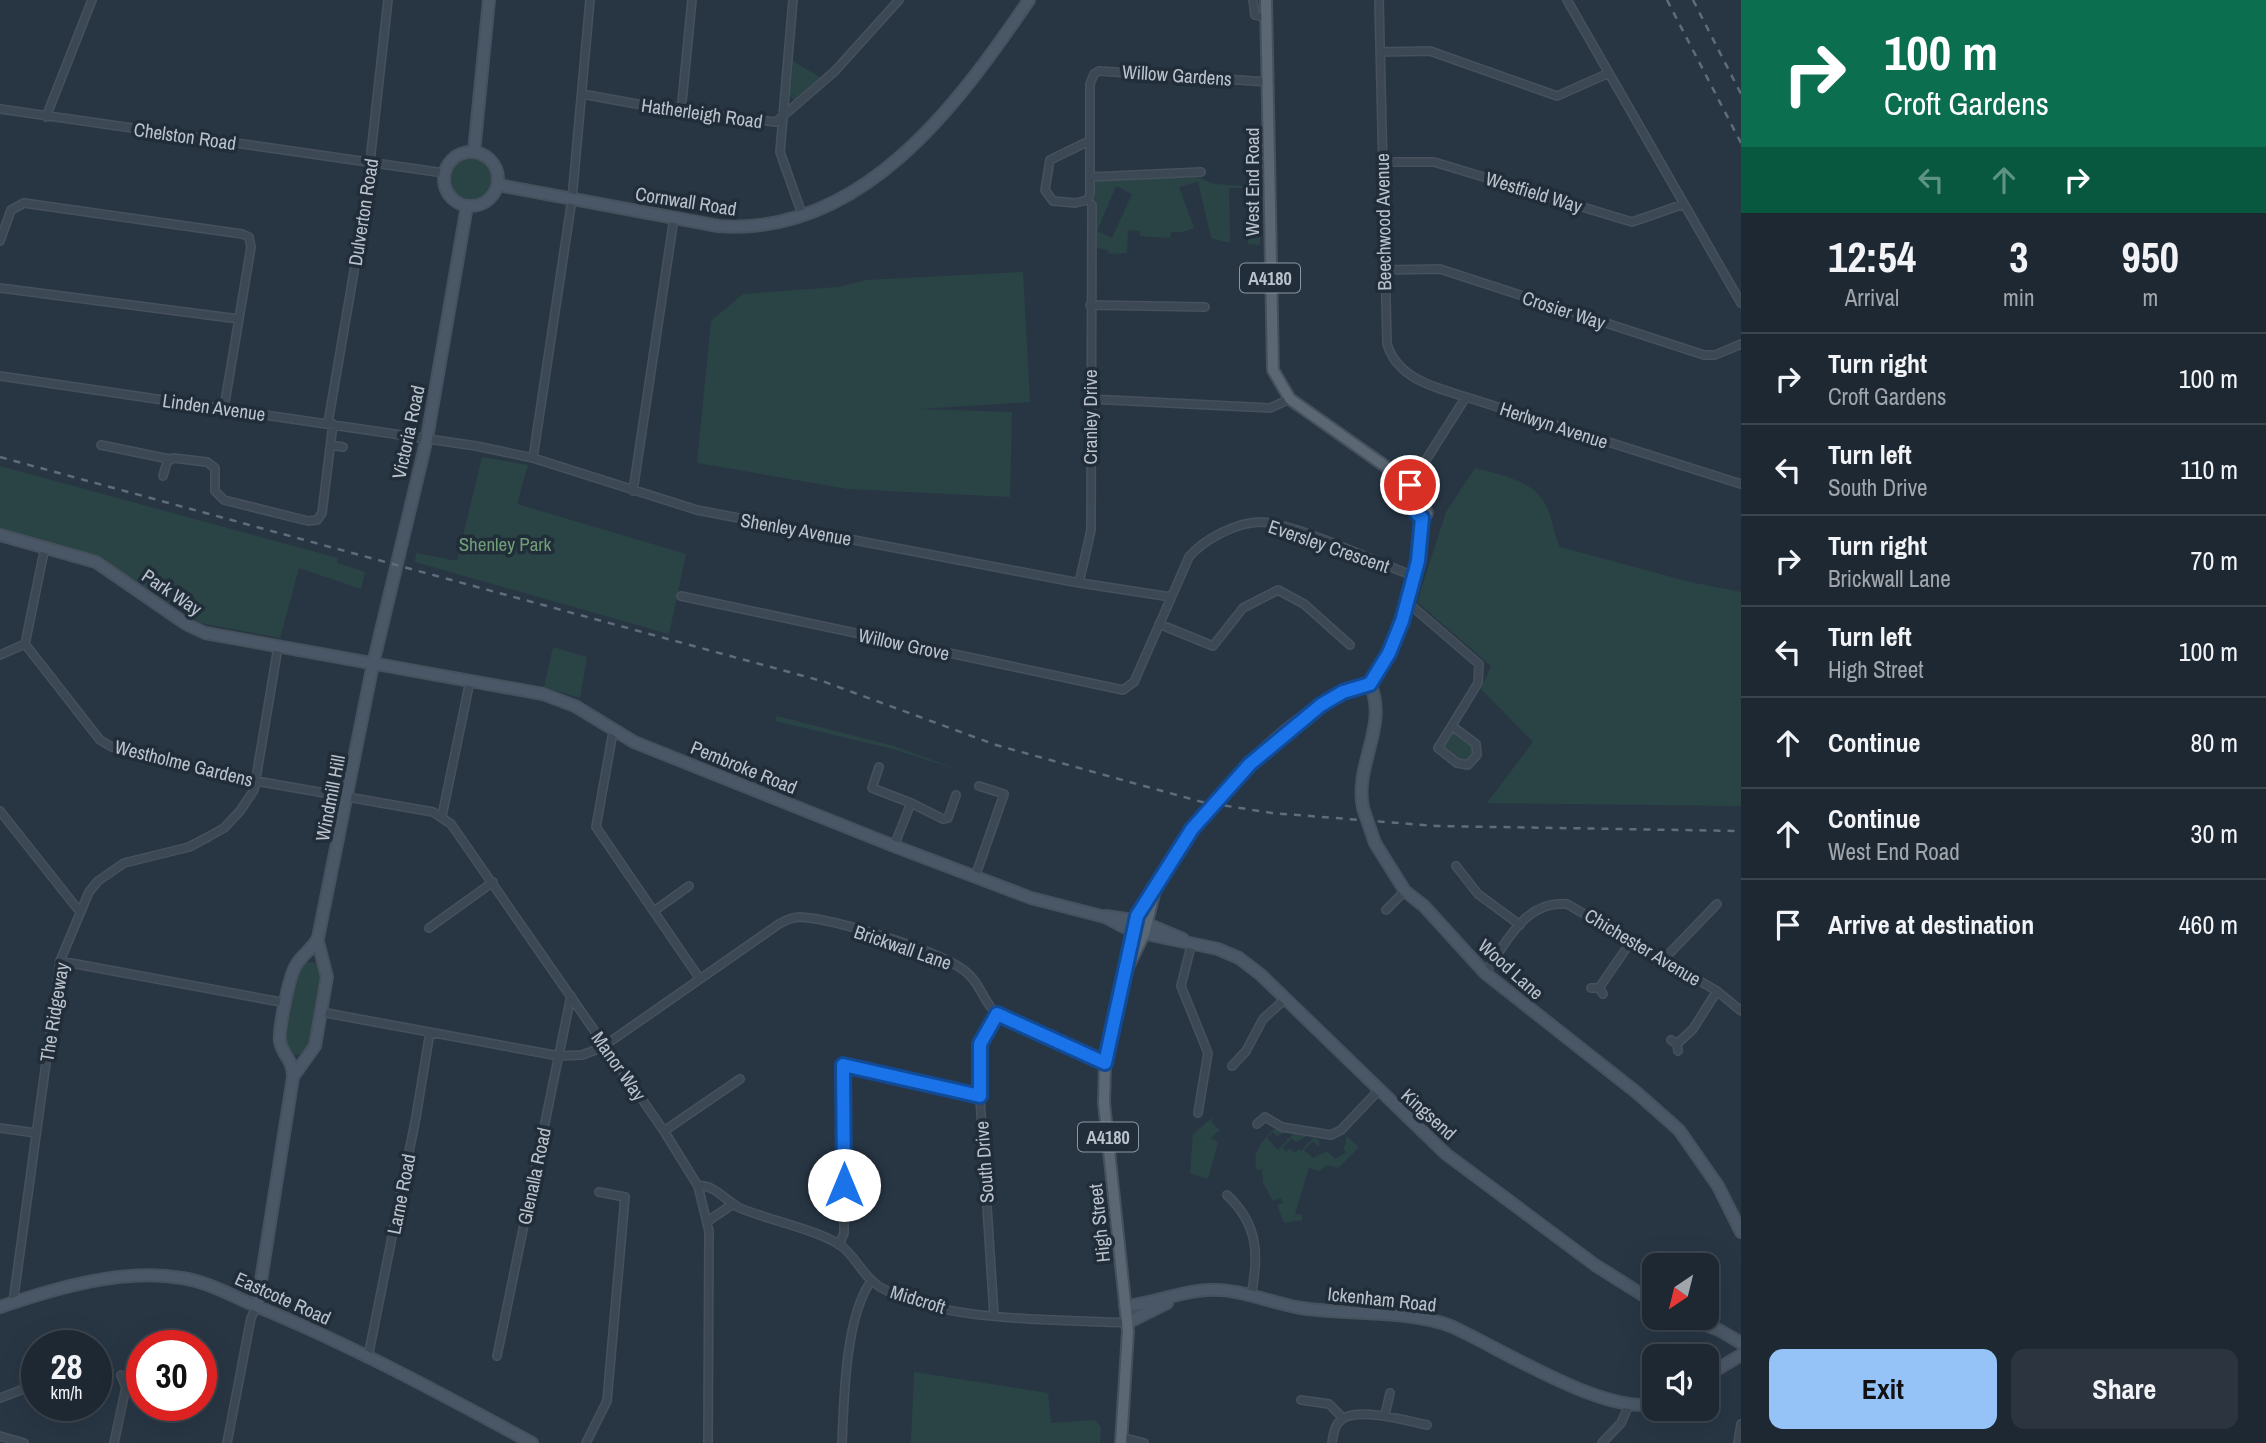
<!DOCTYPE html>
<html lang="en">
<head>
<meta charset="utf-8">
<style>
	:root { --surface:#1e2833; --page:#2b343f; --text:#f1f3f6; --muted:#a1a6ac; --line:#3c444e; --accent:#95c3f7 }
	body { margin:0; font-family:"Archivo Narrow",sans-serif; background:var(--page); color:var(--text); height:100vh; display:flex; flex-direction:column; font-size:26px; white-space:nowrap }
	* { box-sizing:border-box; margin:0 }
	p { font-size:23px; color:var(--muted) }
	.icon { flex:none; width:38px; height:38px; fill:none; stroke:currentColor; stroke-width:2; stroke-linecap:round; stroke-linejoin:round }
	.map { position:relative; flex:1; overflow:hidden }
	.panel { display:flex; flex-direction:column; background:var(--surface); width:525px }
	.panel>* { flex:none }
	.banner { background:#0b6e4f; color:#fff; overflow:hidden }
	.needle { width:46px; rotate:215deg }
	.tools { position:absolute; left:1642px; top:1253px; display:grid; gap:14px }
	.tools a { display:grid; place-items:center; width:77px; height:77px; border-radius:14px; background:var(--surface); box-shadow:0 7px 28px #0002,0 0 0 2px var(--line); font-size:35px }
	.speed { position:absolute; left:21px; top:1330px; display:flex; gap:14px; font-size:35px; font-weight:700; text-align:center }
	.speed>* { display:grid; place-content:center; width:91px; height:91px; border-radius:50%; background:var(--surface); box-shadow:0 7px 28px #0002,0 0 0 2px var(--line); line-height:1 }
	.speed small { font-size:18px; font-weight:400 }
	.speed .limit { border:10px solid #d22; background:#fff; color:#111 }
	.pin { position:absolute; display:grid; place-items:center; width:60px; height:60px; color:#fff; margin:-30px; border:4px solid #fff; border-radius:50%; box-shadow:0 2px 7px #0007 }
	.me { position:absolute; width:77px; margin:-38px; rotate:0deg; stroke-linejoin:round; filter:drop-shadow(0 0 5px #0008) }
	.turn { display:flex; align-items:center; gap:24px; height:147px; padding:0 28px; font-size:32px }
	.turn .icon { width:91px; height:91px; stroke-width:2.5 }
	.turn b { display:block; font-size:49px; line-height:60px }
	.lanes { display:flex; align-items:center; height:66px; padding:0 28px; background:#0003; justify-content:center; gap:35px; direction:ltr }
	.lanes .off { opacity:.35 }
	.eta { display:flex; justify-content:space-evenly; align-items:center; height:119px; text-align:center }
	.eta b { font-size:42px; font-weight:800; line-height:49px }
	.action { display:flex; gap:14px; margin-top:auto; padding:14px 28px }
	.action a { flex:1; height:80px; border-radius:14px; background:var(--accent); color:#111; font-size:28px; font-weight:800; line-height:80px; text-align:center }
	.action a+a { background:var(--page); color:var(--text) }
	ul { padding:0; list-style:none }
	li { display:flex; align-items:center; gap:21px; height:91px; padding:0 28px; border-top:2px solid var(--line) }
	li div { flex:1 }
	li b { display:block; font-size:26px }
	li em { font-style:normal }
	main { display:flex; flex:1; min-height:0 }
	.map>svg:first-child { display:block }
</style>
</head>
<body>
<main>
<div class="map">
<svg width="1741" height="1443" viewBox="0 0 1741 1443">
	<rect width="100%" height="100%" fill="#283644"/>
	<path fill="#2a4445" fill-rule="evenodd" d="M793,61L820,77L794,100L789,95Z
		M450 179a21 21 0 1 1 42 0a21 21 0 1 1-42 0Z
		M1191,175L1215,184L1260,187V245L1248,244L1249,188H1229L1230,243L1211,238L1198,182L1179,187L1194,228L1183,232H1171L1170,238L1140,236L1139,231L1128,230L1127,253L1109,254L1108,250L1097,248L1096,252L1089,251L1094,180ZM1116,186L1132,194L1112,238L1097,231Z
		M1023,272L1030,402L919,409L1012,412L1010,497L848,489L697,463L711,321L743,294L838,287L866,280Z
		M482,457L528,465L517,504L686,554L669,634L415,562L416,553L457,561Z
		M0,466L338,558L337,563L365,572L361,589L299,568L280,638L200,623L98,556L0,529Z
		M1475,468C1501,475 1538,481 1548,510C1553,523 1554,534 1560,547L1690,582L1741,592V806L1487,803L1533,742L1481,689L1491,666L1417,602L1446,512Z
		M553,647L587,657L580,698L544,687Z
		M777,716L894,746L959,770L893,749L775,721Z
		M1452,726L1474,741L1478,752L1464,765L1438,748Z
		M313,962L320,966L324,975L312,1041L303,1054L295,1055L287,1050L283,1036L297,969L304,963Z
		M1213,1117L1211,1122L1219,1130L1224,1126L1211,1138L1218,1142L1208,1179L1190,1173L1193,1134Z
		M1274,1129L1286,1132L1277,1136L1273,1132L1267,1138L1278,1150L1295,1132L1307,1136L1296,1142L1292,1138L1282,1148L1286,1152L1290,1148L1295,1153L1299,1149L1301,1151L1313,1138L1319,1140V1147L1313,1141L1304,1150L1313,1158L1327,1151L1335,1159L1346,1153L1343,1147L1346,1144V1136L1359,1147L1338,1168L1327,1165L1319,1171L1309,1168L1295,1214L1302,1215V1220L1284,1223L1277,1205L1283,1203L1281,1198L1273,1201L1263,1183L1262,1169L1257,1170C1251,1154 1262,1141 1274,1129Z
		M914,1372L1048,1393L1051,1423L1094,1420L1101,1426L1100,1443H911Z"/>
	<g fill="none" stroke-linecap="round" stroke-linejoin="round">
		<defs>
			<path id="street" d="M793,0L780,152L803,217
				M1253,0L1255,15L1267,18
				M1379,0L1387,344C1398,379 1434,387 1466,397
				M1567,0L1741,303
				M1380,52L1430,51L1557,96L1609,73
				M582,94L681,112L776,122L835,71L899,0
				M0,109L444,173
				M681,112L692,0
				M46,117L92,0
				M1089,141L1050,160L1045,190L1053,201L1075,203L1088,200L1090,193V84L1094,74L1099,71L1269,82
				M1381,162H1434L1632,222L1684,204
				M1090,177L1201,172
				M0,241L11,210L24,203L242,234L249,237L251,247L224,408
				M1384,270L1440,269L1704,355H1715L1741,344
				M0,288L239,319
				M1090,305L1205,307
				M0,376L476,446L533,458L697,510L1074,582L1171,597
				M1090,399L1270,408L1290,399
				M328,423L365,207L388,0
				M101,445L169,459
				M331,445L343,447
				M533,458L572,199L590,0
				M163,476L167,462L173,458L207,462L215,468V491L224,500L308,521L317,520L322,513L333,424
				M1410,485L1466,397L1741,484
				M633,491L674,218
				M1079,583L1091,530L1092,205
				M681,596L1123,690L1134,682L1189,557C1204,539 1237,522 1261,522C1298,524 1375,562 1414,576
				M1407,602L1479,664L1478,683L1438,748L1457,763L1468,765L1477,755L1476,744L1452,726
				M1159,624L1213,646L1243,608L1278,590L1304,604L1350,645
				M25,644L100,740L112,747L256,781L433,812L451,824L664,1131L698,1186L709,1231L708,1443
				M25,644L45,547
				M0,655L25,644
				M613,732L596,827L700,979
				M879,767L872,788L911,803
				M0,811L80,912
				M442,816L470,681
				M894,846L911,803L943,819L948,818L956,795
				M1456,866L1478,894L1520,925
				M975,877L1004,794L979,786
				M1386,910L1405,891
				M654,911L689,886
				M429,928L493,882
				M1192,942L1181,986L1208,1053L1198,1113
				M1663,960L1717,904
				M60,961L286,1003
				M1485,973C1505,945 1525,899 1567,904L1717,991L1741,1011
				M1591,988H1599L1603,994
				M1599,988L1632,940
				M321,1012L559,1056L582,1055L601,1048L779,924C786,920 792,917 800,917C834,919 938,950 965,971C981,983 982,1001 997,1014L1105,1063
				M1671,1040L1677,1044L1678,1051
				M1677,1044L1693,1029L1717,991
				M1232,1066L1246,1051L1263,1019L1285,999
				M1257,1124L1265,1117L1282,1127L1331,1135L1341,1130L1378,1091
				M0,1128L36,1133
				M664,1131L740,1079
				M698,1186C713,1183 727,1202 740,1208C768,1220 815,1229 840,1245C856,1256 862,1276 880,1287C942,1323 1056,1319 1127,1323
				M1227,1195C1259,1225 1259,1256 1251,1296
				M708,1221L733,1204
				M839,1245L844,1233L843,1065L980,1096
				M13,1303L60,961L89,892L98,881L124,863L189,847L208,837L224,828L240,811L254,790L278,647
				M994,1315L978,1067L981,1039L997,1014
				M497,1356L571,996
				M368,1357L416,1117L430,1032
				M0,1398L37,1384
				M1301,1400L1329,1404L1343,1418
				M1385,1415L1390,1393
				M0,1436L24,1443
				M1121,1437L1144,1443
				M114,1443L126,1387L121,1375
				M227,1443L251,1318L257,1306
				M586,1443L607,1401L625,1197L599,1192
				M842,1443C844,1399 845,1318 871,1281
				M1332,1443C1333,1436 1334,1427 1339,1422C1353,1405 1409,1421 1427,1425
				M1602,1443L1621,1423L1629,1405
				M1738,1443L1741,1424"/>
			<path id="secondary" d="M444 179a27 27 0 1 1 54 0a27 27 0 1 1-54 0Z
				M474,152L489,0
				M498,185L718,226C861,237 957,106 1029,0
				M0,535L96,562L186,624L205,633L543,694L575,706L634,742L894,846L1031,898L1105,917L1132,931L1218,949L1239,958L1261,975L1446,1154L1595,1265L1654,1302
				M1363,808C1354,764 1389,726 1370,684
				M1375,843L1405,891L1424,906L1485,973L1636,1092L1679,1130L1718,1186L1741,1232
				M1106,916L1140,921L1183,939
				M295,1074L315,1046L327,977L318,942
				M257,1306L293,1077C293,1059 283,1056 280,1042C278,1031 289,978 295,967C300,956 312,950 318,938L373,664L427,438L467,206
				M1125,1306C1153,1304 1180,1291 1208,1290C1240,1288 1270,1303 1301,1308C1346,1315 1413,1310 1453,1327C1501,1349 1603,1414 1654,1404
				M0,1307C56,1288 122,1268 182,1278C209,1282 232,1296 256,1306C351,1345 442,1394 532,1443
				M1687,1318L1719,1330L1741,1343
				M1127,1323L1167,1303
				M1706,1376L1741,1355"/>
			<path id="primary" d="M1412,488C1410,498 1414,513 1422,518
				M1240,774C1276,736 1318,698 1370,684C1396,646 1410,603 1419,559C1422,545 1419,523 1427,513L1419,490L1290,399L1273,370L1266,0
				M1127,966L1135,920L1149,901
				M1121,1443L1128,1331L1104,1103L1105,1063L1126,971L1144,934L1156,886L1192,829"/>
		</defs>
		<use href="#street" stroke="#46515d" stroke-width="10"/>
		<use href="#secondary" stroke="#46515d" stroke-width="14"/>
		<use href="#primary" stroke="#46515d" stroke-width="14"/>
		<use href="#street" stroke="#3c4853" stroke-width="7"/>
		<use href="#secondary" stroke="#4a5766" stroke-width="10"/>
		<use href="#primary" stroke="#5b6773" stroke-width="10"/>
		<path stroke="#5f6c7a" stroke-width="2.5" stroke-dasharray="7 7" stroke-linecap="butt" d="M1667,0L1741,143
			M1693,0L1741,94
			M0,457L822,681L996,745L1202,802L1272,813L1436,826L1741,831"/>
		<defs>
			<path id="secondary-bridge" d="M1363,808L1375,843"/>
			<path id="primary-bridge" d="M1192,829L1240,774"/>
		</defs>
		<use href="#secondary-bridge" stroke="#46515d" stroke-width="14" stroke-linecap="butt"/>
		<use href="#primary-bridge" stroke="#46515d" stroke-width="14" stroke-linecap="butt"/>
		<use href="#secondary-bridge" stroke="#4a5766" stroke-width="10"/>
		<use href="#primary-bridge" stroke="#5b6773" stroke-width="10"/>
	</g>
	<g fill="none" stroke-linecap="round" stroke-linejoin="round">
		<defs>
			<path id="route" d="M844,1185L843,1065L980,1096V1044L997,1014L1105,1063L1137,916L1192,829L1250,764L1321,705L1343,692L1370,684L1389,653L1402,621L1418,561L1422,518L1417,514L1410,485"/>
		</defs>
		<use href="#route" stroke="#114b97" stroke-width="18"/>
		<use href="#route" stroke="#1a73e8" stroke-width="12"/>
	</g>
	<g text-anchor="middle" dominant-baseline="central" stroke-width="7" stroke-linejoin="round" paint-order="stroke">
		<g fill="#212d39" stroke="#8c96a1" stroke-width="2">
			<rect x="1240" y="263.5" width="60" height="29" rx="5"/>
			<rect x="1078" y="1122.5" width="60" height="29" rx="5"/>
		</g>
		<g font-size="18" font-weight="bold" fill="#bac3cd">
			<text x="1270" y="278">A4180</text>
			<text x="1108" y="1137">A4180</text>
		</g>
		<g font-size="19" fill="#bac3cd" stroke="#212d39">
			<text transform="translate(1177 75) rotate(4)">Willow Gardens</text>
			<text transform="translate(702 113) rotate(8)">Hatherleigh Road</text>
			<text transform="translate(185 136) rotate(8)">Chelston Road</text>
			<text transform="translate(1252 182) rotate(-90)">West End Road</text>
			<text transform="translate(1534 192) rotate(17)">Westfield Way</text>
			<text transform="translate(686 201) rotate(9)">Cornwall Road</text>
			<text transform="translate(363 212) rotate(-81)">Dulverton Road</text>
			<text transform="translate(1383 222) rotate(-91)">Beechwood Avenue</text>
			<text transform="translate(1564 310) rotate(18)">Crosier Way</text>
			<text transform="translate(214 407) rotate(8)">Linden Avenue</text>
			<text transform="translate(1090 417) rotate(-90)">Cranley Drive</text>
			<text transform="translate(1554 425) rotate(18)">Herlwyn Avenue</text>
			<text transform="translate(408 432) rotate(-78)">Victoria Road</text>
			<text transform="translate(796 529) rotate(10)">Shenley Avenue</text>
			<text transform="translate(1329 546) rotate(19)">Eversley Crescent</text>
			<text transform="translate(172 592) rotate(34)">Park Way</text>
			<text transform="translate(904 644) rotate(12)">Willow Grove</text>
			<text transform="translate(184 763) rotate(14)">Westholme Gardens</text>
			<text transform="translate(744 767) rotate(22)">Pembroke Road</text>
			<text transform="translate(330 798) rotate(-79)">Windmill Hill</text>
			<text transform="translate(903 947) rotate(19)">Brickwall Lane</text>
			<text transform="translate(1643 947) rotate(31)">Chichester Avenue</text>
			<text transform="translate(1511 969) rotate(42)">Wood Lane</text>
			<text transform="translate(54 1012) rotate(-81)">The Ridgeway</text>
			<text transform="translate(619 1066) rotate(55)">Manor Way</text>
			<text transform="translate(1429 1114) rotate(42)">Kingsend</text>
			<text transform="translate(984 1162) rotate(-94)">South Drive</text>
			<text transform="translate(534 1176) rotate(-78)">Glenalla Road</text>
			<text transform="translate(401 1194) rotate(-79)">Larne Road</text>
			<text transform="translate(1099 1223) rotate(-96)">High Street</text>
			<text transform="translate(283 1298) rotate(24)">Eastcote Road</text>
			<text transform="translate(918 1299) rotate(17)">Midcroft</text>
			<text transform="translate(1382 1299) rotate(6)">Ickenham Road</text>
		</g>
		<g font-size="19" fill="#719d78" stroke="#212d39">
			<text x="505" y="544">Shenley Park</text>
		</g>
	</g>
</svg>
<div class="tools">
<a><svg class="needle" viewBox="-14 -14 28 28"><path d="M0-13l5 13h-10z" fill="#e53935"/><path d="M0 13l5-13h-10z" fill="#a1a6ac"/></svg></a>
<a><svg class="icon" aria-label="sound" viewBox="0 0 24 24"><path d="M4 9h4l5-4v14l-5-4H4zM17 9q2 3 0 6"/></svg></a>
</div>
<div class="speed"><div>28<small>km/h</small></div><div class="limit">30</div></div>
<div class="pin" style="left:1410px;top:485px;background:#d93025"><svg class="icon" aria-label="arrive" viewBox="0 0 24 24"><path d="M6 21V4h12l-3 4 3 4H6"/></svg></div>
<svg class="me" style="left:844px;top:1185px" viewBox="-20 -20 40 40"><circle r="19" fill="#fff"/><path d="M0-13L10 11 0 6-10 11z" fill="#1a73e8"/></svg>
</div>
<section class="panel">
<div class="banner">
<div class="turn"><svg class="icon" aria-label="right" viewBox="0 0 24 24"><path d="M7 20v-9h11M14 6l5 5-5 5"/></svg><div><b>100 m</b>Croft Gardens</div></div>
<div class="lanes"><svg class="icon off" aria-label="left" viewBox="0 0 24 24"><path d="M17 20v-9H6M10 6l-5 5 5 5"/></svg><svg class="icon off" aria-label="ahead" viewBox="0 0 24 24"><path d="M12 20V5M6 11l6-6 6 6"/></svg><svg class="icon" aria-label="right" viewBox="0 0 24 24"><path d="M7 20v-9h11M14 6l5 5-5 5"/></svg></div>
</div>
<div class="eta">
<div><b>12:54</b><p>Arrival</p></div>
<div><b>3</b><p>min</p></div>
<div><b>950</b><p>m</p></div>
</div>
<ul>
<li><svg class="icon" aria-label="right" viewBox="0 0 24 24"><path d="M7 20v-9h11M14 6l5 5-5 5"/></svg><div><b>Turn right</b><p>Croft Gardens</p></div><em>100 m</em></li>
<li><svg class="icon" aria-label="left" viewBox="0 0 24 24"><path d="M17 20v-9H6M10 6l-5 5 5 5"/></svg><div><b>Turn left</b><p>South Drive</p></div><em>110 m</em></li>
<li><svg class="icon" aria-label="right" viewBox="0 0 24 24"><path d="M7 20v-9h11M14 6l5 5-5 5"/></svg><div><b>Turn right</b><p>Brickwall Lane</p></div><em>70 m</em></li>
<li><svg class="icon" aria-label="left" viewBox="0 0 24 24"><path d="M17 20v-9H6M10 6l-5 5 5 5"/></svg><div><b>Turn left</b><p>High Street</p></div><em>100 m</em></li>
<li><svg class="icon" aria-label="ahead" viewBox="0 0 24 24"><path d="M12 20V5M6 11l6-6 6 6"/></svg><div><b>Continue</b></div><em>80 m</em></li>
<li><svg class="icon" aria-label="ahead" viewBox="0 0 24 24"><path d="M12 20V5M6 11l6-6 6 6"/></svg><div><b>Continue</b><p>West End Road</p></div><em>30 m</em></li>
<li><svg class="icon" aria-label="arrive" viewBox="0 0 24 24"><path d="M6 21V4h12l-3 4 3 4H6"/></svg><div><b>Arrive at destination</b></div><em>460 m</em></li>
</ul>
<div class="action"><a>Exit</a><a>Share</a></div>
</section>
</main>
</body>
</html>
